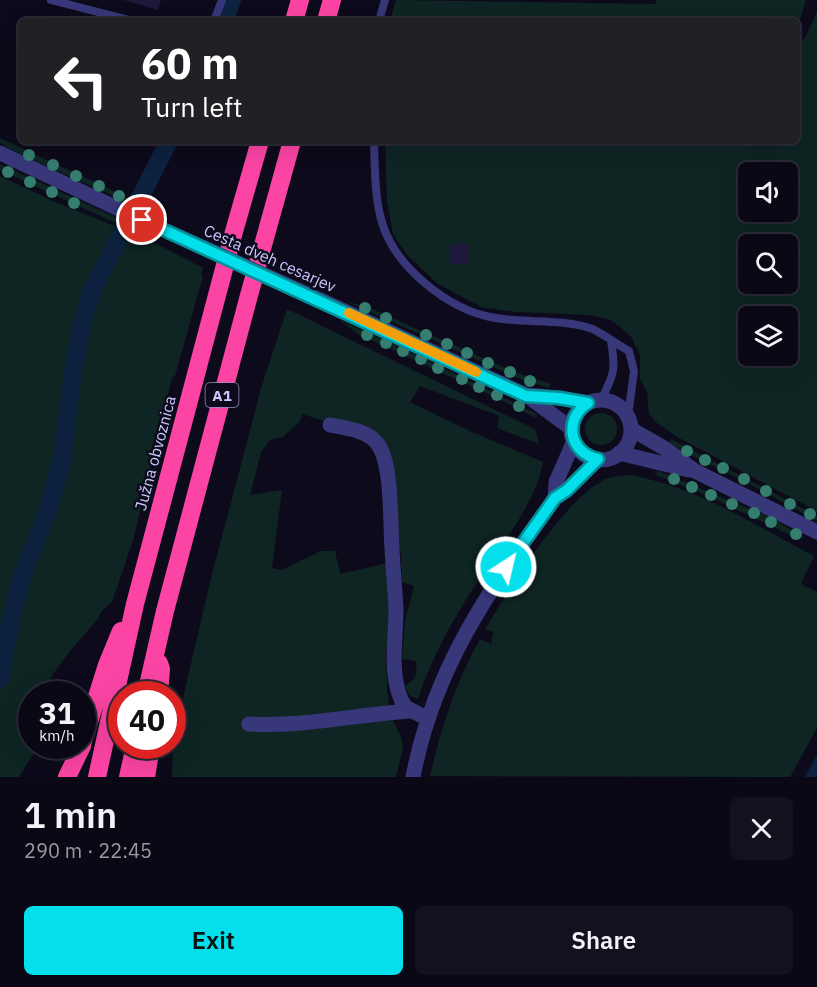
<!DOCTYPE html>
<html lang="en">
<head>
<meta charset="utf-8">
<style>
	:root { --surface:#0a0814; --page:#13111d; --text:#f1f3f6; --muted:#999aa0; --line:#2a2934; --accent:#04dfec }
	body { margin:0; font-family:"IBM Plex Sans",sans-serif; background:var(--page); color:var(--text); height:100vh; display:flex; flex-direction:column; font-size:22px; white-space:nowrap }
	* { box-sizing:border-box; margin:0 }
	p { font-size:20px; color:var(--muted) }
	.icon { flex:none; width:33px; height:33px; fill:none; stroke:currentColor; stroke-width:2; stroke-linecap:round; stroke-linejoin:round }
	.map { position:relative; height:777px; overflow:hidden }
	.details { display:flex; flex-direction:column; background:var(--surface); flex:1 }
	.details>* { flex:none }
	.guide { position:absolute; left:18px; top:18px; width:782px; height:126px; border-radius:9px; box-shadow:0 6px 24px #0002,0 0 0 2px var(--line); background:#202124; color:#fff; overflow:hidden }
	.controls { position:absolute; left:738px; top:162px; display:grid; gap:12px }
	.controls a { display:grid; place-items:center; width:60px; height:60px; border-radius:9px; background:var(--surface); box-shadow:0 6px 24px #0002,0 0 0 2px var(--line); font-size:30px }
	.speed { position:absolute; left:18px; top:681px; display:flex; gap:12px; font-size:30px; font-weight:700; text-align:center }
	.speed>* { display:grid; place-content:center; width:78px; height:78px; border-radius:50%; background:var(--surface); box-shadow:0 6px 24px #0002,0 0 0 2px var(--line); line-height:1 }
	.speed small { font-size:15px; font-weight:400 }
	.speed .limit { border:9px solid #d22; background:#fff; color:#111 }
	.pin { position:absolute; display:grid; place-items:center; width:51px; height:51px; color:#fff; margin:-26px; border:3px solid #fff; border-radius:50%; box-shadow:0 2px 6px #0007 }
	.me { position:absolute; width:66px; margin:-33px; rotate:35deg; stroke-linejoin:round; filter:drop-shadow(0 0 4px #0008) }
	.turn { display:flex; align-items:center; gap:21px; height:126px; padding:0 24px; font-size:27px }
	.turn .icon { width:78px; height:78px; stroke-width:2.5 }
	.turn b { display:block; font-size:42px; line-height:51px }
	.round { display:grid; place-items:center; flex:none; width:63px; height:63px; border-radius:9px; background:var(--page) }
	.summary { display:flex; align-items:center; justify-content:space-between; height:102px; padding:0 24px }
	h1 { font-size:36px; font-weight:600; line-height:45px }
	.cta { display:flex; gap:12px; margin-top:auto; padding:12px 24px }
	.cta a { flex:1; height:69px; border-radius:9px; background:var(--accent); color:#111; font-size:24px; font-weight:600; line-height:69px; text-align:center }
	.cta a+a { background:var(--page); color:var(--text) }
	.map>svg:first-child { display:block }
</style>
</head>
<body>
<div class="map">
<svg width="817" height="777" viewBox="0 0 817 777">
	<rect width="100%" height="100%" fill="#0d0b1b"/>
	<path fill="#0e2523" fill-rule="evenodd" d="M396,0L656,4V0H806L797,29L796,21H390Z
		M817,12V511L679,438L658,424L649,414L647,392L640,379V355L632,338L619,326L610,320L589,315L516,312L481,307L438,284L407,255L393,234L387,201L385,141H796L797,49L807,34ZM748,172H788V212H748ZM748,244H788V284H748ZM748,316H788V356H748Z
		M0,138L122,195L142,209L18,153L0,143Z
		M0,164L139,228L113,222L0,170Z
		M0,176L55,202L147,239L203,268L201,274L203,276L175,376L172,378L133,540L112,602L100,613L99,618C84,635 47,674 45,694H32V746H38L19,777H0Z
		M345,301L370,308L517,373L551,384L549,388L520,379Z
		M287,309L535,429L539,444L497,428L499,416L420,386L410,402L472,432L543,462C535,504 506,537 484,572C457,612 433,653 418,699L409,695L405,686C417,679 417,675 416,661L402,659L405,621L414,586L402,582L401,551L395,549L394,487L366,434L302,414L300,421L283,437L270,440L261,452L250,495L282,490L272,568L282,570L321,551H335L340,574L388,563L391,608L386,652L387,688L390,714L401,737L403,747L396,777H172L173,741L211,578L262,385Z
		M339,320L421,357L537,414L536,418L505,402L358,334Z
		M585 429a16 16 0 1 1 32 0a16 16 0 1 1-32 0Z
		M671,439L817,516V521L744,481L668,444Z
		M658,471L769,517L804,537L799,539L710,497L656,475Z
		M629,475C693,485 757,526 814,556L801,584L817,592V728L790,777L430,776C441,728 456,682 480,639L491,644L493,632L485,629C510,588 561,504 602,481C610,476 620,476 629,475Z"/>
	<path fill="#0c223e" d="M817,754V777H805Z"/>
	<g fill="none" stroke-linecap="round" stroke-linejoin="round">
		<path stroke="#0c223e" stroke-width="18" d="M225,21L232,0
			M0,679L11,619L23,573L46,516L62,460L73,372L82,323L92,291L169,141"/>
	</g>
	<path fill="#1d183c" d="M124,0H161L158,10Z
		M468,243L469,263L450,264L449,245Z"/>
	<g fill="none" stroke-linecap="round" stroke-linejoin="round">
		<path stroke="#373779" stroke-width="8" d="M51,0L133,21
			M214,21L222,0
			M379,21L385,0
			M374,141C376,204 374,241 426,284C444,299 466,312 490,317C522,324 558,318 590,328C603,333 616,344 629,351L634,371L628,416
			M601,400C614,375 616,370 611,341"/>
		<path stroke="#373779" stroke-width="15" d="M330,425C344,428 366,430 376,442C393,460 390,524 392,549C393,569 395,589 396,609C396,641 388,679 405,707L428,719
			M249,724C303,727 355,715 409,711"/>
		<path stroke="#373779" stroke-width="15" d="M0,153L142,220
			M323,301L526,395L572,429
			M526,395L559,398L588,403
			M571 430a30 30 0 1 1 60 0a30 30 0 1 1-60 0Z
			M631,429L664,448L695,471L817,532
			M619,453L689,470
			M555,498L556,482L574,441
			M413,777C434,666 491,588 555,498L567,490L598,459"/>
		<path stroke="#fb44a4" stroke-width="18" d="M294,21L300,0
			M326,21L332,0
			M159,663L161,669L159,694
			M146,694L165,611L248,299L292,141
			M82,744L107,665L121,631
			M67,777L82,746
			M97,777L135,604L233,235L260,141
			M128,777L135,746
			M146,777L151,746"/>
		<path stroke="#373779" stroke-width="15" d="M142,220L323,301"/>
	</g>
	<g fill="#357d6f">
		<circle cx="29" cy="155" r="6"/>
		<circle cx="53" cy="165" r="6"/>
		<circle cx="8" cy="172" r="6"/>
		<circle cx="76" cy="176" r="6"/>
		<circle cx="30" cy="182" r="6"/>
		<circle cx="99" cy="186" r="6"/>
		<circle cx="52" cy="192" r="6"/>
		<circle cx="119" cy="196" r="6"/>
		<circle cx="74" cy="203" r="6"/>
		<circle cx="365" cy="308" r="6"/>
		<circle cx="386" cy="318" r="6"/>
		<circle cx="367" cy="335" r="6"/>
		<circle cx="426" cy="335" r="6"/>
		<circle cx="386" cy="343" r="6"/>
		<circle cx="447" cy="344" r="6"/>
		<circle cx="403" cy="351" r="6"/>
		<circle cx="467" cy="353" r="6"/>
		<circle cx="421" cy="359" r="6"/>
		<circle cx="488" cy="363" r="6"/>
		<circle cx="438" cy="368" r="6"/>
		<circle cx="510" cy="372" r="6"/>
		<circle cx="462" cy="379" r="6"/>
		<circle cx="530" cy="381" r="6"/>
		<circle cx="479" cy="387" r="6"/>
		<circle cx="497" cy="395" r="6"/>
		<circle cx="519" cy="406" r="6"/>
		<circle cx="687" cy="451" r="6"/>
		<circle cx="705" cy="460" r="6"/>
		<circle cx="723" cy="468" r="6"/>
		<circle cx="674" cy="479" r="6"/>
		<circle cx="744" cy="479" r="6"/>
		<circle cx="692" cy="487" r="6"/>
		<circle cx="766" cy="491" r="6"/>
		<circle cx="711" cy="495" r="6"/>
		<circle cx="732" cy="504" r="6"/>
		<circle cx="790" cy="504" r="6"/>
		<circle cx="754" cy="513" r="6"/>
		<circle cx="810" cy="514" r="6"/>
		<circle cx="771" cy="522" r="6"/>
		<circle cx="796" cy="534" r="6"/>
	</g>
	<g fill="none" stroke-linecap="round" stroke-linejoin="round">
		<defs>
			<path id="route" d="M142,220L526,396L559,398L588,403C563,419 569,453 598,459L567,490L555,498L506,567"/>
		</defs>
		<use href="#route" stroke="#039199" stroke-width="15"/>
		<use href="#route" stroke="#04dfec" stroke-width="10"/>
		<path stroke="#f59e0b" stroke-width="10" d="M349,313L476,372"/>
	</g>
	<g text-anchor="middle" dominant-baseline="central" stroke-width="5" stroke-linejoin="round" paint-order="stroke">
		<rect fill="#0d0b1b" stroke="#918eba" stroke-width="1.5" x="205.5" y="383" width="33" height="24" rx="4.5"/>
		<g font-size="15" font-weight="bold" fill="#cac6fe">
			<text x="222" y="395">A1</text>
		</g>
		<g font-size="16" fill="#cac6fe" stroke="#0d0b1b">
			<text transform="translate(270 258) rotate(24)">Cesta dveh cesarjev</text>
			<text transform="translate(155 453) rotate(-75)">Južna obvoznica</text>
		</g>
	</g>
</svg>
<div class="controls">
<a><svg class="icon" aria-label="sound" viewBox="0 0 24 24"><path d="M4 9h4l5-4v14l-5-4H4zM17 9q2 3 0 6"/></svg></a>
<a><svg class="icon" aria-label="search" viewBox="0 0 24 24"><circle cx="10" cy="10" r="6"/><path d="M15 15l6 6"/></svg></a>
<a><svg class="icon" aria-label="layers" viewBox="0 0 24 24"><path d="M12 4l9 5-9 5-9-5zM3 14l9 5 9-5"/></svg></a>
</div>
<div class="speed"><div>31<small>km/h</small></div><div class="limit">40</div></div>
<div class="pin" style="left:142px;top:220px;background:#d93025"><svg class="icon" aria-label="arrive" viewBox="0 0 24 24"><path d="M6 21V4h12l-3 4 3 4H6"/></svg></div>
<svg class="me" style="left:506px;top:567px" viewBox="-20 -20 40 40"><circle r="17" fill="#04dfec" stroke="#fff" stroke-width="3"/><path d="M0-11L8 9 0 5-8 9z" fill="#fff"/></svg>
<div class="guide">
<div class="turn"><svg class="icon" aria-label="left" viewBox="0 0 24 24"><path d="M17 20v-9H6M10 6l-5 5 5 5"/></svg><div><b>60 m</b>Turn left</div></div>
</div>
</div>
<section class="details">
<div class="summary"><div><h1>1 min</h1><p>290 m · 22:45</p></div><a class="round"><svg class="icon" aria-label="close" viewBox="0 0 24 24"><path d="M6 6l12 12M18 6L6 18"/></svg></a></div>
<div class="cta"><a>Exit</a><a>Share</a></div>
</section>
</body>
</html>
